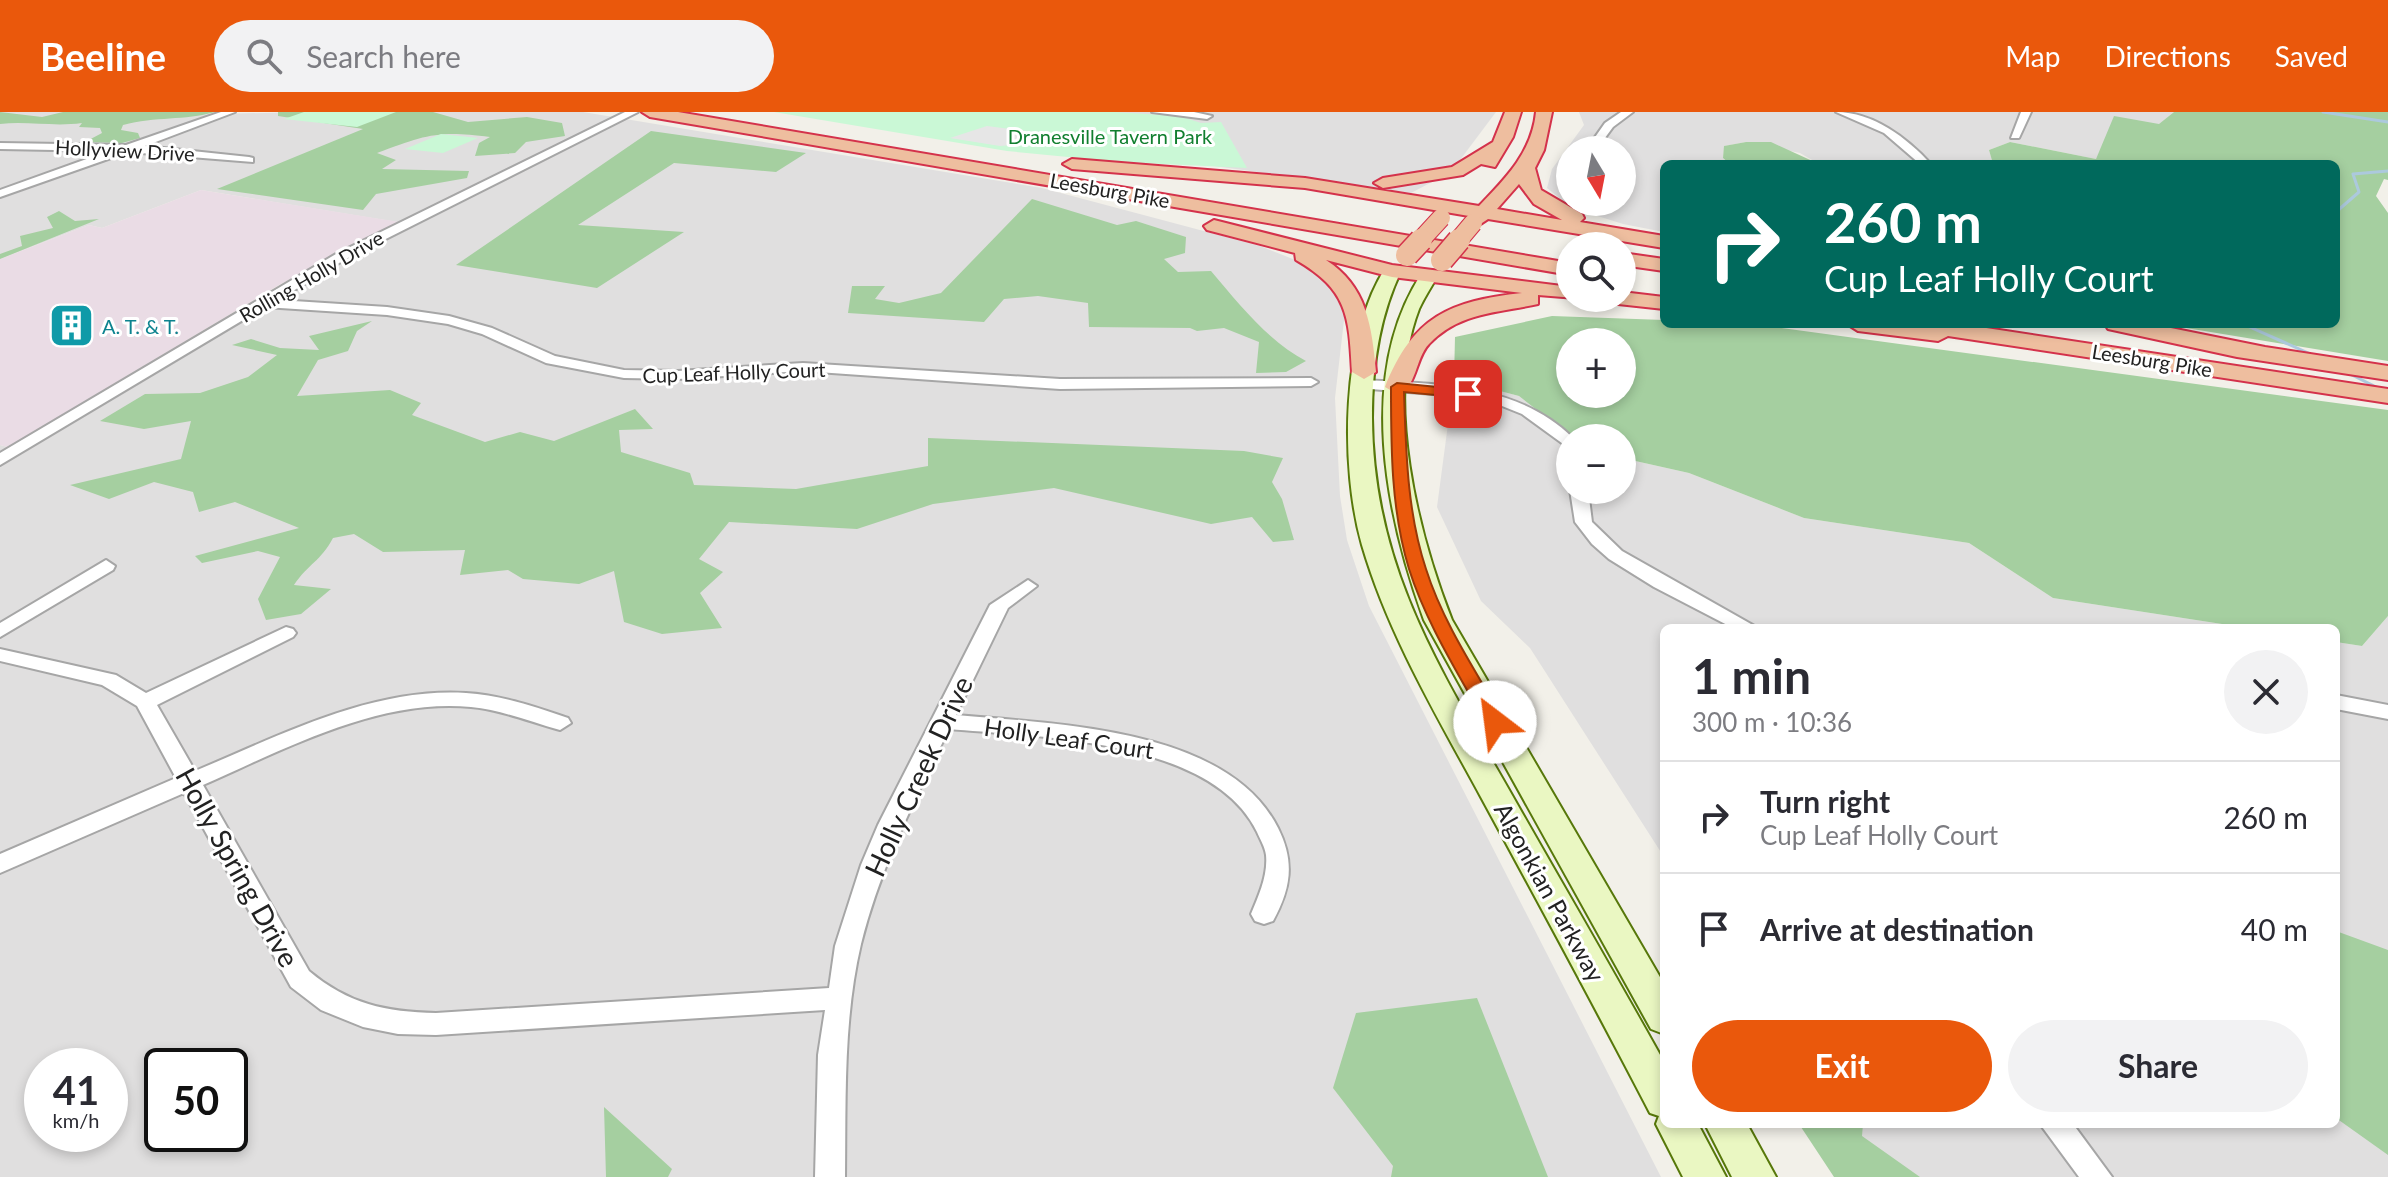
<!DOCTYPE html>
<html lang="en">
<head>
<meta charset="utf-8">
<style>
	:root { --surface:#fff; --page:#f2f2f3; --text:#2b2b33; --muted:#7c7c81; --line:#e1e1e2; --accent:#ea580c }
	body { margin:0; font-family:Lato,sans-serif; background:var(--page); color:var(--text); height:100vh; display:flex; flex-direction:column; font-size:30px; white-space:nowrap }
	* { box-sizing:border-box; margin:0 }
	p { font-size:26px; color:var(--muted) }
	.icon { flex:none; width:44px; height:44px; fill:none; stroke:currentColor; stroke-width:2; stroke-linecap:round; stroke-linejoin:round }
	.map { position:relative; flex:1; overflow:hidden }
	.drawer { position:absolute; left:1660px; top:512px; width:680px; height:504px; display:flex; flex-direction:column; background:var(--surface); border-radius:12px; box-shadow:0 4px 12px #0003 }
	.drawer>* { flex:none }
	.guide { position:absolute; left:1660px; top:48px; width:680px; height:168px; border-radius:12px; box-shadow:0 4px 12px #0003; background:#00695c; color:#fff; overflow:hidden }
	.needle { width:52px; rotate:170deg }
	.fabs { position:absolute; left:1556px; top:24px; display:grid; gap:16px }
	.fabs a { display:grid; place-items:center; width:80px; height:80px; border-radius:50%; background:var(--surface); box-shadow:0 4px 12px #0003; font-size:40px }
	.speed { position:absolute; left:24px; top:936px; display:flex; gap:16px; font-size:40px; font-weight:700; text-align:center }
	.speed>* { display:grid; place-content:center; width:104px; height:104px; border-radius:50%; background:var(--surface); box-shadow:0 4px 12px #0003; line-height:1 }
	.speed small { font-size:20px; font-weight:400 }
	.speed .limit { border:4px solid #111; border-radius:12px; background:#fff; color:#111 }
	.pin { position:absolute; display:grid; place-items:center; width:68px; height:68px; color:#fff; margin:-34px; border-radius:16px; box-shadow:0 4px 12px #0006 }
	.me { position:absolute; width:88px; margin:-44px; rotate:330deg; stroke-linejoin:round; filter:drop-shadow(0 0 6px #0008) }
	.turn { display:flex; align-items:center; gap:28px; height:168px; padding:0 32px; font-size:36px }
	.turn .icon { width:104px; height:104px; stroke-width:2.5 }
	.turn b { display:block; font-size:56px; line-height:68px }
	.round { display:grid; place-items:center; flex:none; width:84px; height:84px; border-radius:42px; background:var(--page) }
	.head { display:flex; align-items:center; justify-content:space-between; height:136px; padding:0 32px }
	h1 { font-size:48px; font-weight:700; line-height:60px }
	.cta { display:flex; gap:16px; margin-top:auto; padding:16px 32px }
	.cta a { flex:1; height:92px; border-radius:48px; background:var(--accent); color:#fff; font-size:32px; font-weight:700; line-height:92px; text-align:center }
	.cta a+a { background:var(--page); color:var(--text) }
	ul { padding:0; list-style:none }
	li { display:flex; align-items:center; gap:24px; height:112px; padding:0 32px; border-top:2px solid var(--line) }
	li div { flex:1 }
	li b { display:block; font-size:30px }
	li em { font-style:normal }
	header { display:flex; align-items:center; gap:48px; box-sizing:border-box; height:112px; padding:0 40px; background:var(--accent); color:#fff }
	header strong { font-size:38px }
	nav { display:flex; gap:44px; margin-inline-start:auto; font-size:28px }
	.search { width:560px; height:72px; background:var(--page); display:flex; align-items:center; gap:20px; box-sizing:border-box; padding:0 28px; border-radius:44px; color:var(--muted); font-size:30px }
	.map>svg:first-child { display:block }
</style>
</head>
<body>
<header>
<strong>Beeline</strong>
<div class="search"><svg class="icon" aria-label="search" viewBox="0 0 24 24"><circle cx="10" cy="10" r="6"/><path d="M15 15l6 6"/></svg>Search here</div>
<nav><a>Map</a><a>Directions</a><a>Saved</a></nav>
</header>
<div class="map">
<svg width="2388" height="1065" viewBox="0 0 2388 1065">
	<rect width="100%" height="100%" fill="#f2f0e9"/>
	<path fill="#e0dfdf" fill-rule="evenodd" d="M0,0H100L89,5L304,0L286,6L396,0H583L1042,76L1260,134L1308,153L1334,171L1346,191L1335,286L1340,384L1347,428L1369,494L1661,1065H0V333L8,335L397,110L201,78L102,116L89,113L0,147ZM42,954H110V1022H42ZM162,954H230V1022H162Z
		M820,0H1496L1451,60L1411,81Z
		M1579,0H2174L2160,12L2105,29L2096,47L2010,30L1989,38L1993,52H1819L1800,41L1746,30L1725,34L1723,46L1730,52H1664V120L1623,112L1572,96L1547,76L1552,57L1584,13ZM1570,38H1622V90H1570Z
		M1454,267L1519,284L1573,326H1570V378H1622V346L1689,361L1804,406L1969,431L2053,486L2248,516H1664V745L1530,536L1481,489L1437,395Z
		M2388,504V1065H1868L1834,1012H2336V530L2362,534Z"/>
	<path fill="#eadce5" d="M201,78L399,110L279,173L8,335L0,333V147L89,113L102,116Z"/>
	<path fill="#a5cfa0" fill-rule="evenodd" d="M0,0L42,5L63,0H215C184,9 156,4 123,13L121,18L138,21L140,26L122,31L85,30L102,21L100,16L79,15L82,11C54,15 28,9 0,12Z
		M278,0H433L468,10L527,5L562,11L565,24L526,30L515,41L475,44L479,31L490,25C438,18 425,23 377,41L396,48L382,57L469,59L467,66L376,82L363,98L217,77L363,17L278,4Z
		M2174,0H2388V68L2384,67L2376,84L2388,101V249L2162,212H2336V52H1993L1989,38L2010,30L2096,47L2114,4L2159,12Z
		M651,19L806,41L776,60L674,51L578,113L684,120L597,176L456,153Z
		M1746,30H1771L1819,52H1730L1723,46L1724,34Z
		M1032,87L1117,113L1136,109L1186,125L1185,141L1164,147L1178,160L1211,159C1239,192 1268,229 1306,249L1286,260L1256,261L1259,230L1224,216L1197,219L1190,216L1089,215L1088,191L1038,184L1004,187L984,210L848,201L852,174H885L875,187L899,191L941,181Z
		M59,99L75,109L99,107L0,147V142L22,134L20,124L53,116L47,105Z
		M1552,204L1664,208V212H1752L2388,298V504L2362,534L2336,530V516H2248L2053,486L1969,431L1804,406L1689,361L1622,346V326H1573L1519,284L1454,267L1455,225ZM1570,230H1622V282H1570Z
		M372,209L357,219L348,239L318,248L297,284L390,278L421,291L412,303L485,330L520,320L554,329L635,297L653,317L619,318L621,340L690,361L694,373L796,377L928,354V326L1244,339L1283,346L1272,370L1282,387L1294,428L1273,430L1252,405L1211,412L1054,376L933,392L857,417L729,410L699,447L723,460L700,481L722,516L662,522L624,510L614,459L579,472L523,467L508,458L460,463L465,438L383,440L354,422L333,426C321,449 308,452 294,473L331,477L301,502L266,508L258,487L280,445L258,439L202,451L195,444L299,416L235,390L199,400L193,380L154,370L109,387L70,373L181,347L191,309L144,317L100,309L145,282L200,281L248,265L277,243L232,233L251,227L280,236L319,238L309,224Z
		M2336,819L2388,838V1043L2336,1006Z
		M1477,886L1548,1065H1391L1393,1054L1333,976L1356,901Z
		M604,995L672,1057L668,1065H606Z
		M1799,1012H1863L1862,1024L1920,1065H1834Z"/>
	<path fill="#caf8d6" d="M304,0H396L357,15L284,7Z
		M774,0H1114L1179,4L1201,11L1221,10L1247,56L1120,50L1007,39Z
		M441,22L478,26L443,41L405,37Z"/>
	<path fill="#e6e6e6" d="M987,14L1026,19L1023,22L1031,23L1013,33L1000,34L950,26Z"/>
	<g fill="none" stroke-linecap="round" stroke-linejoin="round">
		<path stroke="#acc9dd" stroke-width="3" d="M2323,0L2388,10
			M2336,100L2359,80L2353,62L2388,59
			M2243,212L2315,244
			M2346,260L2388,281"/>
		<defs>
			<path id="minor" d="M221,0H235L145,34L249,45L253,46V50L128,40L0,85V78L109,39L0,37V31L126,33Z
				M625,0H638L344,148L278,188L387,195L449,204L492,216L555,244L624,258L678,259L803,251L1060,267L1311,266L1318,270L1311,274L1060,277L803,259L678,267L624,266L546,251L482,222L448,212L387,203L265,195L0,353V341L336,142Z
				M1152,0H1194L1212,4L1207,7Z
				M1621,0H1633L1613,15L1596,38H1586L1605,11Z
				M1836,0C1873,0 1907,26 1931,52H1920L1884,21Z
				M2021,0H2031L2019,26H2011Z
				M1363,268C1437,272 1517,271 1573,326H1570V337L1522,302L1497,292L1446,283L1358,276V270Z
				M1570,378H1588L1592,410L1622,439L1758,516H1733L1654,475L1609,447L1592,432L1575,410Z
				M106,448L115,454L113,458L0,525V511Z
				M1028,468L1037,474L1008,496L956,603C1055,612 1227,615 1278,716C1295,750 1291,776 1273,809L1264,812L1255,809L1251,802C1259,783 1268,763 1266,743C1265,735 1260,727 1257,720C1212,627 1039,625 949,617C915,687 880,756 861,832C843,908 846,988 845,1065H815L818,943L825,898L436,923L398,922L363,915L321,898L291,875L184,681L0,761V742L176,666L137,594L102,573L0,549V537L116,563L146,581L286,515L293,517L296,521L293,525L157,593L195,659C279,624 372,575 466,581C501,583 535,595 568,606L571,611L560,618C530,610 502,598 471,595C379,586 285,637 203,673L309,859C348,892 386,900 436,901L829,876L835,834L861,753L878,713L990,493Z
				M2336,583L2388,593V607L2336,597Z
				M2040,1012H2073L2112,1065H2079Z"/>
			<path id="secondary" d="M1392,154L1401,159C1379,205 1372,255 1372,306C1373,460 1444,563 1517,692C1566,778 1616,864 1664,950V1012H1698L1726,1065H1683L1656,1012L1659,1004L1650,1001C1595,895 1538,790 1481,685C1437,604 1388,522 1362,433C1340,356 1341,224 1386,155Z
				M1428,160L1437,165C1431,175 1424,186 1419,197C1384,287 1418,422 1452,508L1664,872V922L1651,917L1424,508C1386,403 1356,261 1422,161Z
				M1705,1012H1747L1776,1065H1732Z"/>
			<path id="trunk" d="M642,0H678L1570,151V163L650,5Z
				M1505,0H1521L1513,25L1495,55L1481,52L1463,63L1383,76L1374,71L1383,66L1452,55L1493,30Z
				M1536,0H1552L1544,38L1535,56L1541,78L1582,102L1584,106L1580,110L1664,124V136L1488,107L1473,117L1463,111L1469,104L1305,76L1072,57L1063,52L1072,47L1305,66L1479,94C1506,66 1532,40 1536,0ZM1519,72L1534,92L1562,108L1497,97Z
				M1214,108L1392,153L1570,175V186H1576L1538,183V192C1498,201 1459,200 1429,232C1415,246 1417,277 1397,282L1385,275C1413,205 1449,189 1522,181L1392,165L1326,148C1367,174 1372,215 1376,260L1364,267L1352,260C1349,204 1348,178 1296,148L1295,141L1207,118L1204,114Z
				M1622,141L1664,147V159L1622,153Z
				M1622,180L1664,185V197L1618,192L1607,186H1622Z
				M1847,212H1960L2388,277V291L1948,224L1938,229L1858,219Z
				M2105,212H2151L2265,235L2388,254V268L2237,245L2108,217Z"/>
		</defs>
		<use href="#minor" stroke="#a6a6a6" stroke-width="4"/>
		<use href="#secondary" stroke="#57780a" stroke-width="4"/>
		<use href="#trunk" stroke="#d4324b" stroke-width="4"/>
		<use href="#minor" fill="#fff" fill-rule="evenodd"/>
		<use href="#secondary" fill="#eaf7c2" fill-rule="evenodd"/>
		<use href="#trunk" fill="#eebe9f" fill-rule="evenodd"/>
		<defs>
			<path id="trunk-bridge-far1" d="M1419,130L1441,106
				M1457,130L1473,111"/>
			<path id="trunk-bridge" d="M1407,143L1421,128
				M1442,148L1459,128"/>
		</defs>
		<use href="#trunk-bridge-far1" stroke="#d4324b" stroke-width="20" stroke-linecap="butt"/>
		<use href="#trunk-bridge" stroke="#d4324b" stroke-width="25" stroke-linecap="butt"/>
		<use href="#trunk-bridge-far1" stroke="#eebe9f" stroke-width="18"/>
		<use href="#trunk-bridge" stroke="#eebe9f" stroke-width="22"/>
	</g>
	<path fill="#ea580c" stroke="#983908" stroke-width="2" d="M1397,271L1468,278L1475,282L1468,286L1404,280C1406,339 1407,400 1426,457C1443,511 1477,561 1505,610L1502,615H1488L1485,610C1458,561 1426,511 1409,457C1391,398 1391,336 1391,275Z"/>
	<defs>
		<symbol id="building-square" viewBox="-11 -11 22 22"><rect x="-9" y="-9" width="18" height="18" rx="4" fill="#0f9aa8" stroke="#fff"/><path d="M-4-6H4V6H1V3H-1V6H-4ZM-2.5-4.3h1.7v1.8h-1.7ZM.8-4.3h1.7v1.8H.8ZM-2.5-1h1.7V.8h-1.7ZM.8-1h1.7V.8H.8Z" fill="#fff"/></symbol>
	</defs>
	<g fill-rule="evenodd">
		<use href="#building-square" x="46" y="188" width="51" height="51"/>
	</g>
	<g text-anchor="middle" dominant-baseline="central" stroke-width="6" stroke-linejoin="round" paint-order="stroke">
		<g font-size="20" fill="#117f2f" stroke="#fff">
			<text x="1110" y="24">Dranesville Tavern Park</text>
		</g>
		<g font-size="20" fill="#222" stroke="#fff">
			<text transform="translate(125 38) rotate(3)">Hollyview Drive</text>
			<text transform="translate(1110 78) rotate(10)">Leesburg Pike</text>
			<text transform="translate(311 164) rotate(-30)">Rolling Holly Drive</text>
			<text transform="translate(2152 248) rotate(9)">Leesburg Pike</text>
			<text transform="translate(734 260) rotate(-2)">Cup Leaf Holly Court</text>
		</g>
		<g font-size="20" fill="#0d838f" stroke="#fff" text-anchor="start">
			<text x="102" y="214">A. T. &amp; T.</text>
		</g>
		<g font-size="24" fill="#222" stroke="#fff">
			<text transform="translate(1069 626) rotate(8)">Holly Leaf Court</text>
			<text transform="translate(1550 780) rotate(61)">Algonkian Parkway</text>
		</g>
		<g font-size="28" fill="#222" stroke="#fff">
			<text transform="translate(918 664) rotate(-65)">Holly Creek Drive</text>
			<text transform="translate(238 755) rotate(61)">Holly Spring Drive</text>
		</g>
	</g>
</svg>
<div class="fabs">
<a><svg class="needle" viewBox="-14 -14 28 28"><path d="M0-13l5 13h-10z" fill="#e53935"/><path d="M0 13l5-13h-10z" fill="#7c7c81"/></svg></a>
<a><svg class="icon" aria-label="search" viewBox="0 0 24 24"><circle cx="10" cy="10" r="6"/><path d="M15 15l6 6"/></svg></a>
<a>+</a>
<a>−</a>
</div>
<div class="speed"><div>41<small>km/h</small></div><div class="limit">50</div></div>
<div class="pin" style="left:1468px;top:282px;background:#d93025"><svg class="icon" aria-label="arrive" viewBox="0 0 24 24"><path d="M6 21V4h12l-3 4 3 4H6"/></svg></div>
<svg class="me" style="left:1495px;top:610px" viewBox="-20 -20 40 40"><circle r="19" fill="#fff"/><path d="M0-13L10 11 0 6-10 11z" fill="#ea580c"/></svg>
<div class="guide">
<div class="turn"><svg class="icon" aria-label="right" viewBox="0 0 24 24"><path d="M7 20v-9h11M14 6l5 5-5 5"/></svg><div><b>260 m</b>Cup Leaf Holly Court</div></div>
</div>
<section class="drawer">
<div class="head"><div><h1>1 min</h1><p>300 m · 10:36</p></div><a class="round"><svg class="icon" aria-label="close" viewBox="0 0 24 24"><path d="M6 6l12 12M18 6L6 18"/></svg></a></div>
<ul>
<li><svg class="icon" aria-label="right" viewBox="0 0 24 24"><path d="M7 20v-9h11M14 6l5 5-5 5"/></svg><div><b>Turn right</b><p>Cup Leaf Holly Court</p></div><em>260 m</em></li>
<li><svg class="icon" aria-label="arrive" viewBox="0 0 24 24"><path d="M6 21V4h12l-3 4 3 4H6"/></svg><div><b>Arrive at destination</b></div><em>40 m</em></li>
</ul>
<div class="cta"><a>Exit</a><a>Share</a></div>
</section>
</div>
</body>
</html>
